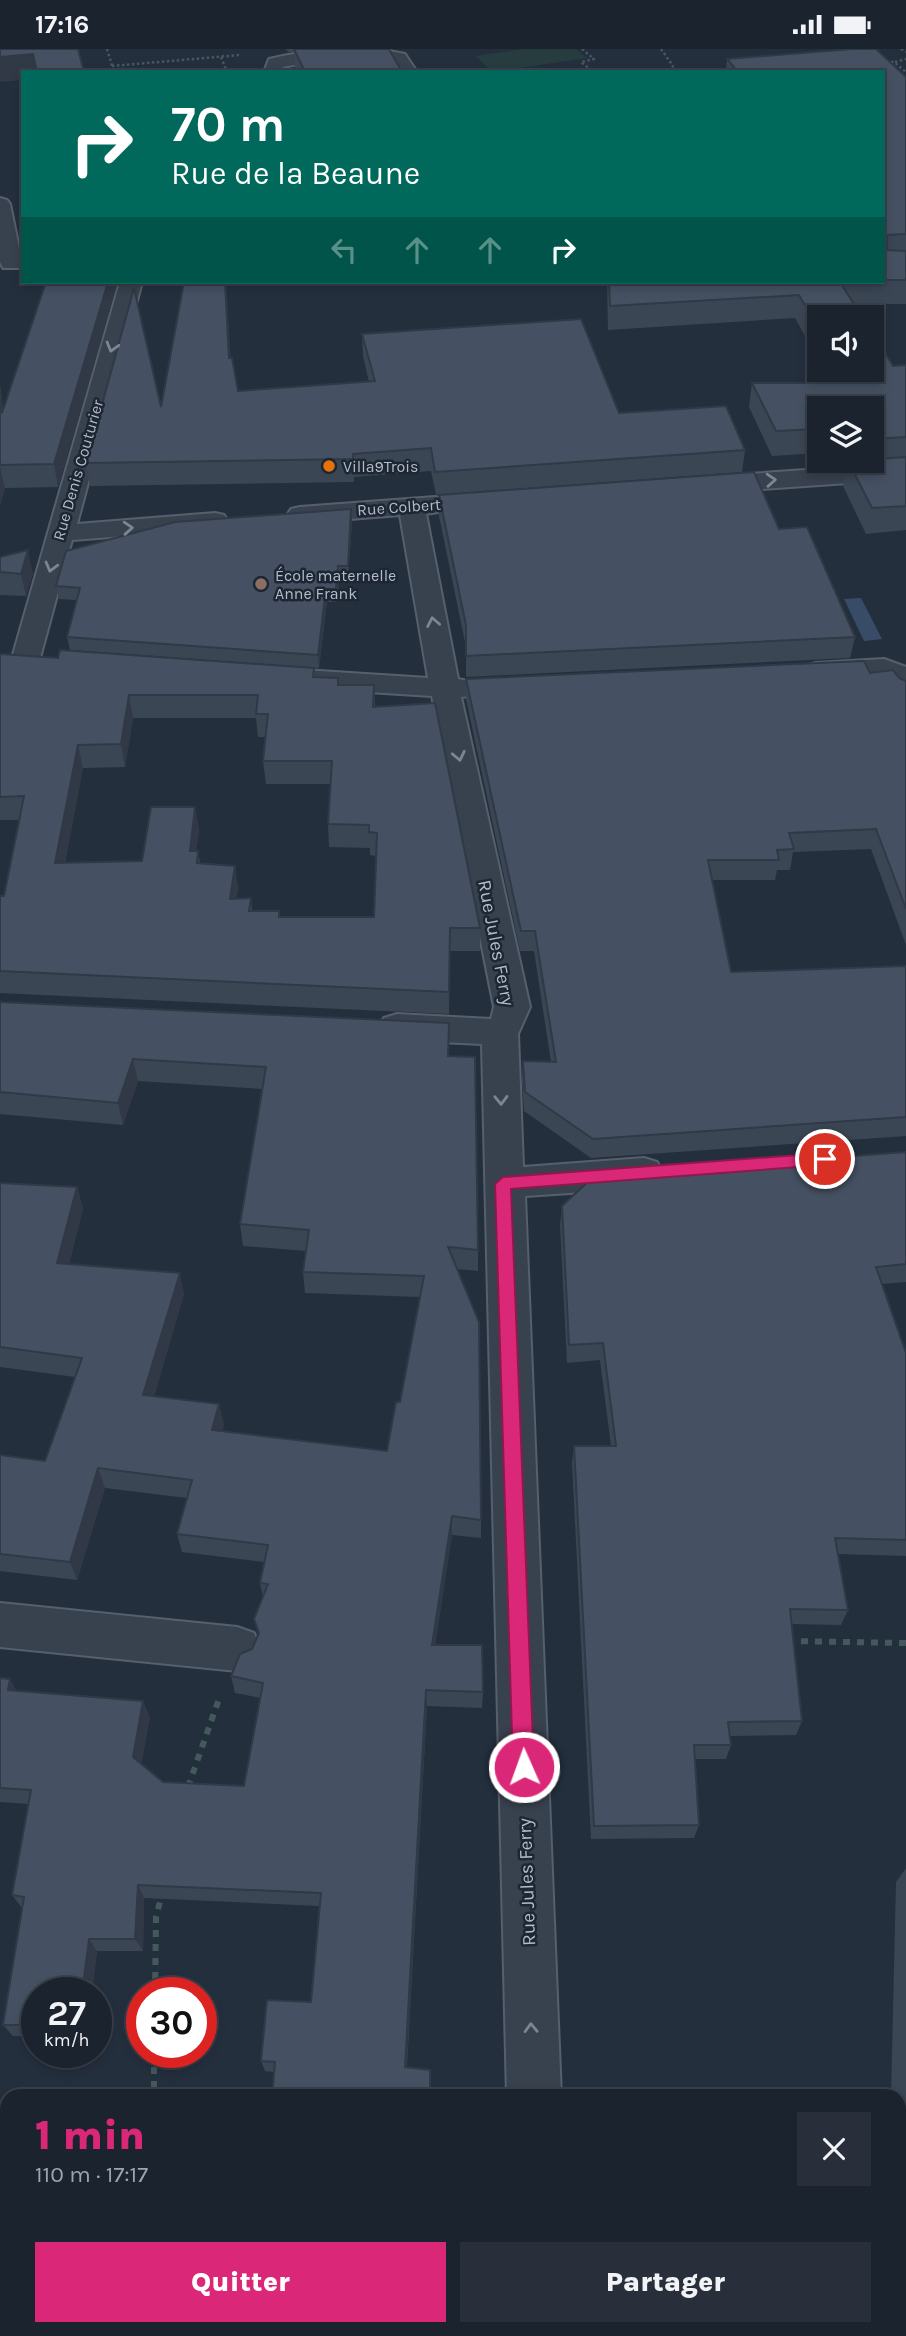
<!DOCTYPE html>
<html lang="fr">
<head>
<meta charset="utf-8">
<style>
	:root { --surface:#1b232e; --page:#282f3a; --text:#f1f3f6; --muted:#a0a4aa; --line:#39404a; --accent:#db2777 }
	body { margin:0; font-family:Karla,sans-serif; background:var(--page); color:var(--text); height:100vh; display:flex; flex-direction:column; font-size:26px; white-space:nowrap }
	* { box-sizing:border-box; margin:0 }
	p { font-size:23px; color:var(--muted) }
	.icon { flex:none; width:38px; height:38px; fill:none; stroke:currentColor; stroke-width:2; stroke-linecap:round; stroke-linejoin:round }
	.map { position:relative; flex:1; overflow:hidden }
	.panel { position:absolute; left:0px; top:2040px; width:906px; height:247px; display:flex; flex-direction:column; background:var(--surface); border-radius:21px 21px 0 0; box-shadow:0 4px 10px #0003,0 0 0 2px var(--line) }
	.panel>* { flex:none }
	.guide { position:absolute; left:21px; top:21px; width:864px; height:214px; border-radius:0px; box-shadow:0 4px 10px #0003,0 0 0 2px var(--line); background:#00695c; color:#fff; overflow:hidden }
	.fabs { position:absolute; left:807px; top:256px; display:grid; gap:14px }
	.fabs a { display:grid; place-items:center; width:77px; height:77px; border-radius:0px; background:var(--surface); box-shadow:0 4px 10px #0003,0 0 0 2px var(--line); font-size:35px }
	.speed { position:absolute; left:21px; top:1928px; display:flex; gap:14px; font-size:35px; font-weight:700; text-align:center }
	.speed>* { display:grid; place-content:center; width:91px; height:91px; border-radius:50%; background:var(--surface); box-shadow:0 4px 10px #0003,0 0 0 2px var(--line); line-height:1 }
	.speed small { font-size:18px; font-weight:400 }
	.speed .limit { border:10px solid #d22; background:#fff; color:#111 }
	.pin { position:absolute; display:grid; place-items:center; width:60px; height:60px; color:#fff; margin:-30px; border:4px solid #fff; border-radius:50%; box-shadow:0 2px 7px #0007 }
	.me { position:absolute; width:77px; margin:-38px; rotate:358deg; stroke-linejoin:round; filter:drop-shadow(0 0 5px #0008) }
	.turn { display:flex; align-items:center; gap:24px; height:147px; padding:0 35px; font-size:32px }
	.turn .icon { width:91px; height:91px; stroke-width:2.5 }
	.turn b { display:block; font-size:49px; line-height:60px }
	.lanes { display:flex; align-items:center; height:66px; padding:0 35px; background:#0003; justify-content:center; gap:35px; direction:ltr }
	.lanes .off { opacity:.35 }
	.round { display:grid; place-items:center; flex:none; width:74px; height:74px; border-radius:0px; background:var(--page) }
	.summary { display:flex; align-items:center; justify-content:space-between; height:119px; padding:0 35px }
	h1 { font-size:42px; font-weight:800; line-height:52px; color:var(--accent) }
	.button { display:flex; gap:14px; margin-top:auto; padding:14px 35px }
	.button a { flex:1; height:80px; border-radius:0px; background:var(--accent); color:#fff; font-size:28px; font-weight:800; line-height:80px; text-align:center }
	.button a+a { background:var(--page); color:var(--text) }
	.status { display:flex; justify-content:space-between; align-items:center; height:49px; padding:0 35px; background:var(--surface); direction:ltr }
	.status svg { height:19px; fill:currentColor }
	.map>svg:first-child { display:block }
</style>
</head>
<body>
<div class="status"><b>17:16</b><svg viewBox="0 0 49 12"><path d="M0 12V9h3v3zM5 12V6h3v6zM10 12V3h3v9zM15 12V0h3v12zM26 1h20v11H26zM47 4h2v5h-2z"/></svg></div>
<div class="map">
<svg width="906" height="2287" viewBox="0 0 906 2287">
	<rect width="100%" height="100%" fill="#242f3e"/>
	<path fill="#263c3f" d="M523,0H576L587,9L493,23L475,7Z"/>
	<path fill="#394c67" d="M861,549L882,590L864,592L844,550Z"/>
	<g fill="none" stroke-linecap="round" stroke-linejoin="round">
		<defs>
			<path id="minor" d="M378,0L405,5L417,23H399L393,13L388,12C354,8 318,11 283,18L282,23H264L269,10C305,1 341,0 378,0Z
				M0,149L7,151L10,155L22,214L19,219H3L0,213Z
				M120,233H142L77,475L215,464L224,466L228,472L224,478L215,480L72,491L40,609L36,615L26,618L16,615L12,609Z
				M906,414V430L705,444L696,441L692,436L696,431L705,428Z
				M435,448L444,450L448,456L444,462L426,465L458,630L479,634L484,640L479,646L461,648L530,958L518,985L523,1118L644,1109L657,1113L663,1124L657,1135L644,1139L525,1147L561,2048H507L482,995L397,991L384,987L379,978L384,969L397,965L491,970L494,958L432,647L288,638L278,635L273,629L278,623L288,620L428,629L400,466L300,474L291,472L287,466L291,460L300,458Z
				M884,610L906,618V651L896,648L885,631L880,628L816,632L806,629L801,623L806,617L816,614Z
				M0,1554L237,1578L254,1584L260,1600L254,1616L237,1622L0,1598Z
				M511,2280H570L571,2287H511Z"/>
		</defs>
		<use href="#minor" stroke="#565f6c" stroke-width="4"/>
		<path stroke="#44595c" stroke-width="2.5" stroke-dasharray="2.5 2.5" stroke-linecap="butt" d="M107,0L114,23
			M582,0L594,10L581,13L594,23
			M661,0L673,17L670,23
			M901,0L906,3
			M221,8L227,23
			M886,13H894L906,23
			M895,13L906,10
			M112,17L240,6"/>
		<path stroke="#44595c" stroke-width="6" stroke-dasharray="7 7" stroke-linecap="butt" d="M787,1592L906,1594
			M188,1738L220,1647
			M155,1944L156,1868L162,1845
			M154,2004V2048
			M151,2280V2287"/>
		<use href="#minor" fill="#38414e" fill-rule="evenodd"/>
	</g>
	<path fill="#3b4654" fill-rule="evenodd" d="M286,0H389L402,23H297L295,19L294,3H288Z
		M852,0H876L906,28V255H855L862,268H819V312L795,269L608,281L607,233H884V23H726L727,10Z
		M226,233L230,309L238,342L369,333L363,307L362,285L619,364L745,401L742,423L436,446L431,422L354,428V433L90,437L86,414L161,358Z
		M116,239L58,438L5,439L0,456V336L3,360Z
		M906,316V481L866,485L843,437L847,416L832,417L830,411H872V359H819V404L772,407L749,358L752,334H832L824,320H872Z
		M439,446L779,480L855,588L850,609L466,628V598L439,467Z
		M351,460L352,473L348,530H339L337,553H327L319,619L70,601L67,588L76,551L59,550L56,537Z
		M0,508L33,524L26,547L0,546Z
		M0,605L58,609L314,619L315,628L339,636H374L375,658L480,879V902H450L449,965L0,944V847H4L19,771H0ZM133,669H256L258,688H265L263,712L266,735H330L328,775L329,798L370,799V806L376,807L374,868H279V862H252L251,849L236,850L238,840L235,817L200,814L198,802H196L199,781L195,758L142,812L65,813L83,719L125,718Z
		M870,624L899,629L906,632V896L871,800L793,803L790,821H777L775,831H712L731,923L906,917V1087L591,1109L524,1062L522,1032L523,1012L551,1013L534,902H520L466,650V630Z
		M0,953L449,1007L478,1201V1222L457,1220L481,1471V1489L452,1486L435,1596L483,1643L482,1659L427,1657L407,2018L430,2021L431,2046L272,2048L274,2023L265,2022L261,2012L311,1953L319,1857L144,1849L143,1902H97L92,1944H37V1987H13L3,1976L22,1859L12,1846L28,1755L0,1753V1629L17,1642L150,1668L141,1715L163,1733L244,1737L261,1649L235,1644L231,1627L252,1600L258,1586L254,1570L263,1548L260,1534L264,1513L182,1503L177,1485L187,1449L105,1439L77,1531L0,1522V1406L45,1412L75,1328L0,1318V1134L77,1138L83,1160L69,1215L184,1245L154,1347L224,1375L222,1382L387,1402L400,1353L420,1248L305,1244L303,1223L306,1202L243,1197L240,1175L262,1040L138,1032L123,1076L0,1065Z
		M906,1103V1233L882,1235L906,1304V1507L838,1505L848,1561L841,1576L791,1575L802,1672L796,1686L729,1687L731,1696L726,1710H695L699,1776L694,1789L591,1790L572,1414L574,1397H611L600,1311L567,1314L560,1176L562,1157Z
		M906,1819V2287H884V2280H900V2048H891L896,1833Z
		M0,2063H7V2136H0Z"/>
	<path fill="#303945" d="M33,5L36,23H23V31L0,33V8Z
		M108,233H115L116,239L58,438L54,415Z
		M225,233H226L232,331L229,309Z
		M0,336L7,386L2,364L0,351Z
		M0,418L5,439L0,456Z
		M351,460L352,473L348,530V517Z
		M28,501L33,524L26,547L21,525Z
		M338,517L339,530L337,553L336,540Z
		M326,540L327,553L319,619L318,606Z
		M129,646L133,669L125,718L121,695Z
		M78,696L83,719L61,837L55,814Z
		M195,758L199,781L193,825L190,802Z
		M235,817L238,840L233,873L230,850Z
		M133,1010L138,1032L123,1076L118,1054Z
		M77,1138L83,1160L63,1236L57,1214Z
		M180,1224L184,1245L149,1366L143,1346Z
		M219,1355L224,1375L217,1401L212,1381Z
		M98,1419L105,1439L77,1531L70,1513Z
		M452,1467V1486L432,1613V1596Z
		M10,1630L19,1646L8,1641Z
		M426,1641L427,1657L406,2028L405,2018Z
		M143,1652L150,1668L140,1724L133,1708Z
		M138,1836L144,1849L143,1902L135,1890Z
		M89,1890L97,1902L92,1944H82Z"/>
	<path fill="#455162" stroke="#303945" stroke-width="2" fill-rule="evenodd" d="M0,0H78L84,23H37L33,5L0,8Z
		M294,0H389L402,23H305Z
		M852,0H876L906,28V185L887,186V201L906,202V231H884V23H738L727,10Z
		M46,233H108L54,415L0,416V351L2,364Z
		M184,233H225L229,309H232L238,342L375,332L362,285L581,270L619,364L726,357L745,401L435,423L431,399L353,405V410L86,414L134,239L161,358Z
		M609,233H840L862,268H819V281L799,246L610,257Z
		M872,282L893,317L906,316V388L872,390V359H819V380L776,382L752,334H850L842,320H872Z
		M906,408V457L872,459L848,412Z
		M754,423L779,480L807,478L855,588L466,607V576L439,446Z
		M351,460L348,517H338L336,540H326L318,606L67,588L80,539L56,537L66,502L175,473Z
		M28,501L21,525L0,523V508Z
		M60,601L314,619L313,628L338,629V636H374L373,658L435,654L480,879H450L449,943L0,922V847H4L24,747L0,748V605L58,609ZM129,646H258L256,665H268L263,712H332L328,775L369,776V783L377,784L374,868H279V862H249L251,849L230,850L235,817L197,814L198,802H190L195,758H151L142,812L55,814L78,696L121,695Z
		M864,612L870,624L893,621L899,629L906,632V860L876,780L789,784L794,800L777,801L779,811H708L731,923L906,917V1068L593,1090L525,1043L523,1012L556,1013L535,882H521L466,630Z
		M0,953L449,974L448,1007L475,1008L478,1201L448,1198L479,1273L481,1471L452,1467L432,1596H482L483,1643L426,1641L405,2018L430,2021V2046L448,2048H272L275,2013L261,2012L267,1951L311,1953L321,1844L138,1836L135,1890H89L82,1944H37V1976H3L24,1848L12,1846L31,1741L0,1739V1629L10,1630L8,1641L143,1652L133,1708L163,1733L244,1737L263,1634L231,1627L240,1605L252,1600L259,1584L254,1570L268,1535L260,1534L268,1496L177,1485L192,1431L98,1419L70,1513L0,1505V1406L45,1412L82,1309L0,1298V1134L77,1138L57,1214L180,1224L143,1346L219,1355L212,1381L387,1402L396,1353H400L424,1227L303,1223L309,1181L240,1175L266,1018L133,1010L118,1054L0,1043Z
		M906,1103V1215L876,1218L906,1304V1491L835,1489L848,1561L790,1560L802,1672L728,1673L731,1696H694L699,1776L594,1777L574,1397H616L603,1294L569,1296L562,1157L595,1126Z
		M0,2063H7V2128H0Z
		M906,2147V2287H903Z
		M371,2280H493V2287H371Z"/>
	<defs><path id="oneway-chevron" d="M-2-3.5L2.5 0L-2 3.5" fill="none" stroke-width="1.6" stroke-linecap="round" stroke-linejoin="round" transform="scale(1.75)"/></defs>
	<g stroke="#7c8592">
		<use href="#oneway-chevron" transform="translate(112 298) rotate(106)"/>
		<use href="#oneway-chevron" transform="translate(771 431) rotate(-4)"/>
		<use href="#oneway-chevron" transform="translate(128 479) rotate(-4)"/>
		<use href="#oneway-chevron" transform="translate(51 518) rotate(105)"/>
		<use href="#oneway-chevron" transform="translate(433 573) rotate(-101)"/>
		<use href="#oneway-chevron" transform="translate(459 707) rotate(78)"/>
		<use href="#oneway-chevron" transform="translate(501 1051) rotate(89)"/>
		<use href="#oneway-chevron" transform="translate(531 1979) rotate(-92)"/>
	</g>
	<path fill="#db2777" stroke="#8e194d" stroke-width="2" d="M825,1104L833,1110L825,1116L511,1140L534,1718L531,1725L524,1728L516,1725L513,1718L495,1135L503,1128Z"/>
	<circle fill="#e8710a" stroke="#1d2633" stroke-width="2.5" cx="329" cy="417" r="7"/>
	<circle fill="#8d6e63" stroke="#1d2633" stroke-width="2.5" cx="261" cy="535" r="7"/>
	<g text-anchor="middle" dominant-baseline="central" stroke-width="5" stroke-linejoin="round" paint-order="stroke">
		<g font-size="16" fill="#b4bcc9" stroke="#1d2633" text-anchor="start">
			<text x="343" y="417">Villa9Trois</text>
			<text x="275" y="526">École maternelle<tspan x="275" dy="18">Anne Frank</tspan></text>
		</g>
		<g font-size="16" fill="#b4bcc9" stroke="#1d2633">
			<text transform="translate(78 421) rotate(-74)">Rue Denis Couturier</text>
			<text transform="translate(399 458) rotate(-4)">Rue Colbert</text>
		</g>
		<g font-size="19" fill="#b4bcc9" stroke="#1d2633">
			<text transform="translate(496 894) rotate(79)">Rue Jules Ferry</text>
			<text transform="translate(527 1833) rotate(-92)">Rue Jules Ferry</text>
		</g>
	</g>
</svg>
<div class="fabs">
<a><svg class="icon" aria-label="sound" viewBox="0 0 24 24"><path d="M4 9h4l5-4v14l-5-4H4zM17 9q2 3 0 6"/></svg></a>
<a><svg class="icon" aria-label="layers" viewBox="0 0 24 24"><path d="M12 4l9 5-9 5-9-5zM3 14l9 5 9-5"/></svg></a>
</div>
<div class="speed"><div>27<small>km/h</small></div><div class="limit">30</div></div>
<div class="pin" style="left:825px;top:1110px;background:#d93025"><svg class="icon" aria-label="arrive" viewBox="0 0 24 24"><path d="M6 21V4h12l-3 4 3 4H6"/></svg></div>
<svg class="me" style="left:524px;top:1718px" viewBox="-20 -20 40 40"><circle r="17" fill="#db2777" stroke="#fff" stroke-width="3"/><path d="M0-11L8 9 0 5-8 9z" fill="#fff"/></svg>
<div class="guide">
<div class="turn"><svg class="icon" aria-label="right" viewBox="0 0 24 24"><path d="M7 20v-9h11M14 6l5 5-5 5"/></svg><div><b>70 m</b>Rue de la Beaune</div></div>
<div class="lanes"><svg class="icon off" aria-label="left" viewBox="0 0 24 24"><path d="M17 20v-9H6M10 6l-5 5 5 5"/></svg><svg class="icon off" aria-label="ahead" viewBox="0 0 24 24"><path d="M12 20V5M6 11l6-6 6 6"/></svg><svg class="icon off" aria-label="ahead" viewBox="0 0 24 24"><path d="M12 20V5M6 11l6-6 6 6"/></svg><svg class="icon" aria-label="right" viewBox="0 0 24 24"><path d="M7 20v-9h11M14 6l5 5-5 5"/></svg></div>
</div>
<section class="panel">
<div class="summary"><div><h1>1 min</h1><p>110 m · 17:17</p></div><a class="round"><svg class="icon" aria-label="close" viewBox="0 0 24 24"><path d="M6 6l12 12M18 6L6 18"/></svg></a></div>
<div class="button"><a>Quitter</a><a>Partager</a></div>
</section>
</div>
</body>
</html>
